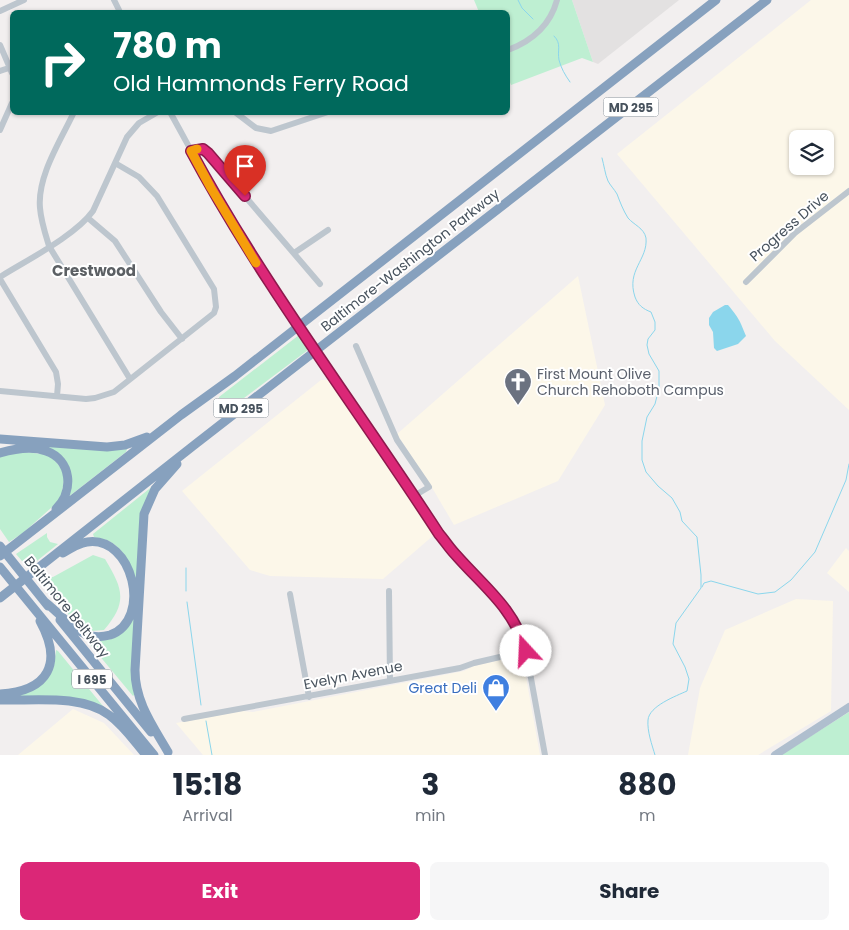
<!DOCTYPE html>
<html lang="en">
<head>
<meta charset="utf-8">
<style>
	:root { --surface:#fff; --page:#f6f6f7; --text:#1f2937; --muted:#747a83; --accent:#db2777 }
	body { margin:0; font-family:Poppins,sans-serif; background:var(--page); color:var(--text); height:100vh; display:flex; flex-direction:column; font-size:19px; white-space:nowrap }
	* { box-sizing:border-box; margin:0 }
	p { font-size:16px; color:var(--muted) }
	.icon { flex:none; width:28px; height:28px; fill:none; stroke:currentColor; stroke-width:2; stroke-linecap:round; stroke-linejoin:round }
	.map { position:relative; height:755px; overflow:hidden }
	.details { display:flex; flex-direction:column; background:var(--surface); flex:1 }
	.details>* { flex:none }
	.top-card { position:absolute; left:10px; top:10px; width:500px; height:105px; border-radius:8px; box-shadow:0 1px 4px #0004; background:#00695c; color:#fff; overflow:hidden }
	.tools { position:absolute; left:789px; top:130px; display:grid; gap:10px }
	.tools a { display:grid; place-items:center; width:45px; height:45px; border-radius:8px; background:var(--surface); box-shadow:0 1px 4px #0004; font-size:25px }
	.pin { position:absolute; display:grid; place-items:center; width:42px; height:42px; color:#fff; margin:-51px -21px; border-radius:50% 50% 50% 0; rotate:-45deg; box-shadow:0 0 5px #0007 }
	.pin .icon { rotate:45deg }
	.me { position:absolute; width:55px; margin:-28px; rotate:340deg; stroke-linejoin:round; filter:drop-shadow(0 0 4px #0008) }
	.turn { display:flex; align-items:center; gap:18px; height:105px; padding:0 20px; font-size:22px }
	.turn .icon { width:65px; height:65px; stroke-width:2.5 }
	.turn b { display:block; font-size:35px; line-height:42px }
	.eta { display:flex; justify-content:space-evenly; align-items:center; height:85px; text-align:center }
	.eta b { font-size:30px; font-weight:700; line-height:35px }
	.cta { display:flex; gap:10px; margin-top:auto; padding:10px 20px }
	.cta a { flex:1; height:58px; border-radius:8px; background:var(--accent); color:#fff; font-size:20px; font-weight:700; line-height:58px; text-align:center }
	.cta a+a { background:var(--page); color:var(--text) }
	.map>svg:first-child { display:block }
</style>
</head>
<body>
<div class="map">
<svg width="849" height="755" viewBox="0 0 849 755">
	<rect width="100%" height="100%" fill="#f2efef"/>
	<path fill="#fcf7e9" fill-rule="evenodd" d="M811,0H849V410L775,341L617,154ZM798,139H825V166H798Z
		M578,276L605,405L558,481L454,525L434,491L397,434Z
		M321,380H328L435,534L383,579L270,576L250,570L182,491Z
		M846,548L849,551V592L827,573Z
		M796,599L833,601L831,711L758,755H688L700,688L725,630Z
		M522,655L540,755H203L176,723L242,711L253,712L464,671L474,666Z
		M73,709L104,723L134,755H18Z"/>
	<path fill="#e3e1e1" d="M572,0H679L598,64L593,62Z"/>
	<path fill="#beefd2" d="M474,0H572L593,62L582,58L511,85L508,77V12H479Z
		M299,335L308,350L228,410L219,406V397Z
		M40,444L114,450L127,449L126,452L67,498L70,474Z
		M24,452L51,455L65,474L61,499L23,533L9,542L0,529V456Z
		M154,485L145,504L137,602C133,580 132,553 109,541C105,539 99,539 94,537L93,534Z
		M47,533V537L50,542L58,544L28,568L16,554Z
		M93,555L105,559C123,589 128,602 104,630L91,631L76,624L39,577H53Z
		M136,610L134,695L133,696L88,642C93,639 98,641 103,640C122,638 130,626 136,610Z
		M56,650L58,651L107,711L10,696C40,687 53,685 56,650Z
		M849,712V755H781Z"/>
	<path fill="#8bd6ec" d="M725,305H728C739,318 740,321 746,336L738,344L717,351L714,348L713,332L709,325V318L713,312Z"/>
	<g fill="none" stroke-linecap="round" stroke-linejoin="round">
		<path stroke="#8bd6ec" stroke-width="1" d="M518,0L522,8L533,19
			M554,36C562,44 557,50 559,60C561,68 565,75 570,82
			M602,158C604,165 605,174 608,181C610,185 614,189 617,194C620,202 623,210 628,218C634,225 644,228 646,238C648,260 626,270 635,297C638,305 643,309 651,312L655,322V330L648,339L647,345L649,354L659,371V388L655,404L647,417L642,441V460L646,472L658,486L672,498L680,512L682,521L697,537L701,575V588L676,623L673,644L685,667L689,679L687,691C676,696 649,706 648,720C647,731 652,745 655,755
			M702,587L704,583L711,581L758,594L775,592L791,580L815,552L846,480L849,464
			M186,591V568
			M187,602L201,705
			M206,721L212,755"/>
		<path stroke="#bdc6ce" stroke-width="6" d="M114,0L120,12
			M0,11L24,0
			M0,45L12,73
			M508,50C532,41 550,26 557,0
			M0,71L12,67
			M74,112C61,140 37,176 40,208C41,221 45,233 49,246L130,379
			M170,112C197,161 223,210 252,257C312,351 378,441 439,533L456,555L494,593L517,625L526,651L545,755
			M235,112L256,128L271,131L328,112
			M0,130L12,103
			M191,151L203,149L208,153L320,284
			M88,218L115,241L161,312L182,339
			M294,253L328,230
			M0,277C27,260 75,236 93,211L127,137L139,123L158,112
			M0,279L56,372L58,384L57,396
			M746,282L795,233L849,191
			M356,346L397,440L429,487L414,496
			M0,391L86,399L95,398L114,392L214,313L216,307L214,289L157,196L139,177L115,163
			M389,591L390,681
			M290,594L309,697
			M184,719L460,668L474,663L526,651"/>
		<path stroke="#afbece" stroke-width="8" d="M775,755L849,707"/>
		<path stroke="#87a1be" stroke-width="9" d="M0,439L107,447L125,445L147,437
			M0,453C14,449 32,446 46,451C72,460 74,491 56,509
			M0,546L48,606
			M0,556L181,415L235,376L716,0
			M0,567L154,755
			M0,598L193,446L767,0
			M45,602C58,612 72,629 87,635C94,637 103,637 110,635C153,620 133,535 87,542C79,543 71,548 63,553
			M60,620L151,732
			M0,694C49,691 63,663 40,621
			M0,700C34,701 81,694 109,715C124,726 134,741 146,755
			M168,752C153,726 135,702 135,670L144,514L155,489L177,464"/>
	</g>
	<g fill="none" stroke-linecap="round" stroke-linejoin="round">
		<defs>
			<path id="route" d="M245,196L208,153L203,149L191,151C263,285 356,406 439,534C445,541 450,549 456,555C484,587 514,608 526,651"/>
		</defs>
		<use href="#route" stroke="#8e194d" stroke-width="12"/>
		<use href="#route" stroke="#db2777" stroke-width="9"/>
		<path stroke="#f59e0b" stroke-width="9" d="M197,149L191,151L211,188L256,263"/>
	</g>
	<defs>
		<symbol id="church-pin" viewBox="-11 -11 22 30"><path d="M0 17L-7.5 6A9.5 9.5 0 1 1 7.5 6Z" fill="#6b7280" stroke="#fff"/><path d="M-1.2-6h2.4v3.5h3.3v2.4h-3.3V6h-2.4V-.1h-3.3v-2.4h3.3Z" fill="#fff"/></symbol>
		<symbol id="shop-pin" viewBox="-11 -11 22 30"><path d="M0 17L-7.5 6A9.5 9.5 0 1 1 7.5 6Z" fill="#3f7fe0" stroke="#fff"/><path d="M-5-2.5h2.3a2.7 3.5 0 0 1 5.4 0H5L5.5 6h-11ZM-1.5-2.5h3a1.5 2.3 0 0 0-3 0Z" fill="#fff"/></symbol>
	</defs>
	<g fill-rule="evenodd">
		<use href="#church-pin" x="502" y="366" width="32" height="43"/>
		<use href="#shop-pin" x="480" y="672" width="32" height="43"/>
	</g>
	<g text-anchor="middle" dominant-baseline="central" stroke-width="4" stroke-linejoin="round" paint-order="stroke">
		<g fill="#fff" stroke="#7e868e" stroke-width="1">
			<rect x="603.5" y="97.5" width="55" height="19" rx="4"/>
			<rect x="213.5" y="398.5" width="55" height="19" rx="4"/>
			<rect x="72" y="669.5" width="40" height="19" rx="4"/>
		</g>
		<g font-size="12" font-weight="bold" fill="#47525d">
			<text x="631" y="107">MD 295</text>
			<text x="241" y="408">MD 295</text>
			<text x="92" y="679">I 695</text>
		</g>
		<g font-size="14" fill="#47525d" stroke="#fff">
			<text transform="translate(789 226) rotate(-41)">Progress Drive</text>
			<text transform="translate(410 260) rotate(-38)">Baltimore-Washington Parkway</text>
			<text transform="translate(67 607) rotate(51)">Baltimore Beltway</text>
			<text transform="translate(353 675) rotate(-11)">Evelyn Avenue</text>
		</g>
		<g font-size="14" fill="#5b616d" stroke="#fff" text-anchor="start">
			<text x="537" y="374">First Mount Olive<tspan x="537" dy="16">Church Rehoboth Campus</tspan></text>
		</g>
		<g font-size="14" fill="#366cbe" stroke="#fff" text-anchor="end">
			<text x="477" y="688">Great Deli</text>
		</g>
		<g font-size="15" font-weight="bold" fill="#5c6064" stroke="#fff">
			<text x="94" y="270">Crestwood</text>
		</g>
	</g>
</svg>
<div class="tools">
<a><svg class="icon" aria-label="layers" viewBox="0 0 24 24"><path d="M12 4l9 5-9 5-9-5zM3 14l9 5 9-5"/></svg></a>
</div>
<div class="pin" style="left:245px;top:196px;background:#d93025"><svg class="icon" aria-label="arrive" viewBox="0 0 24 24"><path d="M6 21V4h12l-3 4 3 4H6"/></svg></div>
<svg class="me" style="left:526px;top:651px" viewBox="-20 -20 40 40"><circle r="19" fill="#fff"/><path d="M0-13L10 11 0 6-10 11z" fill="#db2777"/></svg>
<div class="top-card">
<div class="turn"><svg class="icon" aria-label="right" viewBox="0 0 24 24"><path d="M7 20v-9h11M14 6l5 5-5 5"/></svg><div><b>780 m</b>Old Hammonds Ferry Road</div></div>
</div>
</div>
<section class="details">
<div class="eta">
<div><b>15:18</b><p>Arrival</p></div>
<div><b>3</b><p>min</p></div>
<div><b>880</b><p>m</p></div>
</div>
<div class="cta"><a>Exit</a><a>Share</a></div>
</section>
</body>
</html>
